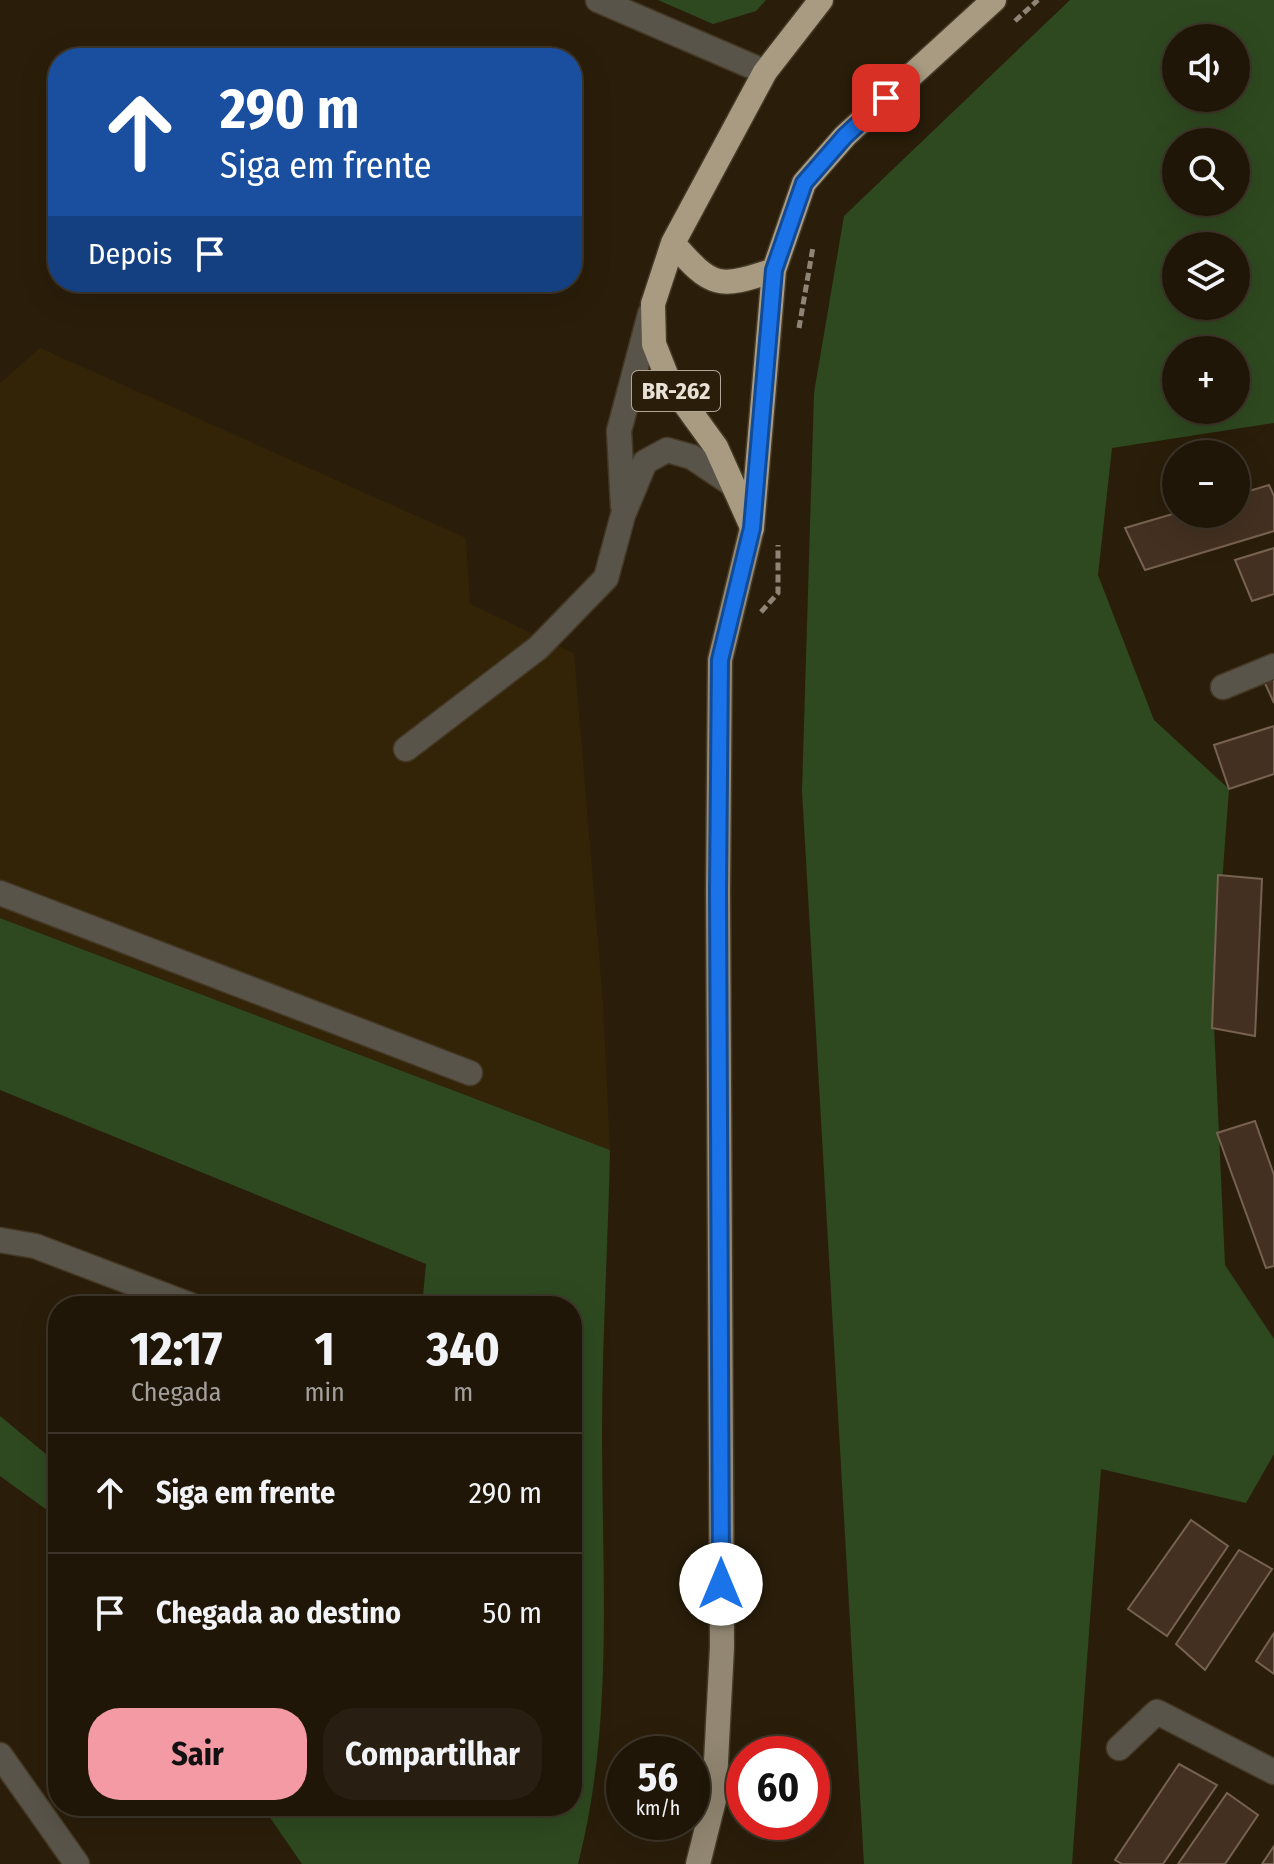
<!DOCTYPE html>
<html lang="pt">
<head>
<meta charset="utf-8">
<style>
	:root { --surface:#201608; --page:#281f12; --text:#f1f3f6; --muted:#a29f9c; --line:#3d3529; --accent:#f49aa5 }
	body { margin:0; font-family:"Fira Sans Condensed",sans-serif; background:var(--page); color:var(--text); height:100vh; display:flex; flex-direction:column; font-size:30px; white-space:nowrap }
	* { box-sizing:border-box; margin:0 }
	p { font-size:26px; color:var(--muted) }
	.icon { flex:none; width:44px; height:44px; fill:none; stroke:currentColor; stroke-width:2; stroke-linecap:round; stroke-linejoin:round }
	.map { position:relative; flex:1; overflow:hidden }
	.sheet { position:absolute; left:48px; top:1296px; width:534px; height:520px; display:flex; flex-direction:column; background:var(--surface); border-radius:32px; box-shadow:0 8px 32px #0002,0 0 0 2px var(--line) }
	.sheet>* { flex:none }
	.guide { position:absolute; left:48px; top:48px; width:534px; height:244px; border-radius:32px; box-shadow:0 8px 32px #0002,0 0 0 2px var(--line); background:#1a4fa0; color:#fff; overflow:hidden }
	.buttons { position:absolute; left:1162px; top:24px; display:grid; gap:16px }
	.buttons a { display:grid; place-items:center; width:88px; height:88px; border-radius:50%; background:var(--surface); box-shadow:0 8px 32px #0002,0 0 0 2px var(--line); font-size:40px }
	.speed { position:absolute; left:606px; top:1736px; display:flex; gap:16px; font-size:40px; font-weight:700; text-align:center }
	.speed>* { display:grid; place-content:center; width:104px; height:104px; border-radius:50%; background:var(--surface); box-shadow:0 8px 32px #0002,0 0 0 2px var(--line); line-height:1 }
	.speed small { font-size:20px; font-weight:400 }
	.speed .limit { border:12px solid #d22; background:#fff; color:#111 }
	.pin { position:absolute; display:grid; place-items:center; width:68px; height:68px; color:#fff; margin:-34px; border-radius:16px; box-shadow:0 4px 12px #0006 }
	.me { position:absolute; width:88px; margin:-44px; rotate:0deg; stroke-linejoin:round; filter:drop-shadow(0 0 6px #0008) }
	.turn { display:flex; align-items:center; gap:28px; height:168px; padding:0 40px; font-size:36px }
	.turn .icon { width:104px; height:104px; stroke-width:2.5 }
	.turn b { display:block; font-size:56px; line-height:68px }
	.then { display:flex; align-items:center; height:76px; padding:0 40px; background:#0003; gap:16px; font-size:30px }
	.eta { display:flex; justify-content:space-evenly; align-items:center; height:136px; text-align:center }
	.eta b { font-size:48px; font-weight:700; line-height:56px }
	.action { display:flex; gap:16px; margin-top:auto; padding:16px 40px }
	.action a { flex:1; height:92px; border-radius:32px; background:var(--accent); color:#111; font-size:32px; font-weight:700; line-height:92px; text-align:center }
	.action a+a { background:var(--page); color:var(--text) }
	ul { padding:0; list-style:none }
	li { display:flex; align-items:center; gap:24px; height:120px; padding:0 40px; border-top:2px solid var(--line) }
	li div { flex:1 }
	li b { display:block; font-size:30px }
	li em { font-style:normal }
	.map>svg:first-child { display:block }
</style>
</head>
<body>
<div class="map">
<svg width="1274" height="1864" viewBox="0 0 1274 1864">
	<rect width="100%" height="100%" fill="#2a1e0a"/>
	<path fill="#332307" d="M40,348L466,538L470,604L574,653L603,1002L610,1150L0,918V383Z"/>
	<path fill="#2e4920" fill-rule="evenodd" d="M658,0H766L756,11L713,24Z
		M1070,0H1274V423L1112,448L1098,575L1154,720L1229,789L1213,1004L1225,1265L1274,1339V1454L1246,1503L1101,1469L1072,1864H864L802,791L814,393L844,216ZM1176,38H1236V98H1176ZM1176,142H1236V202H1176ZM1176,246H1236V306H1176ZM1176,350H1236V410H1176Z
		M0,918L610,1150C608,1245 602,1340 602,1435C602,1579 614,1724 578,1864H302L262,1806H572V1306H422L426,1264L0,1090Z
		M0,1416L58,1464V1518L0,1476Z"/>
	<path fill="#433020" stroke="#776150" stroke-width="2" d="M1269,485L1274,496V531L1145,570L1125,528L1176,513L1236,514V495Z
		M1274,548V594L1252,601L1235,560Z
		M1274,675V703L1263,679Z
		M1274,726V774L1229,789L1214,745Z
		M1218,875L1262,879L1255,1036L1212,1028Z
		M1255,1121L1274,1175V1266L1266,1268L1217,1133Z
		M1191,1520L1228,1546L1167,1636L1128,1609Z
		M1239,1550L1272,1569L1205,1670L1176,1644Z
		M1274,1633V1674L1256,1661Z
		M1179,1764L1217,1785L1163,1864H1122L1115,1860Z
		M1227,1793L1258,1815L1225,1864H1178Z
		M1274,1846V1864H1262Z"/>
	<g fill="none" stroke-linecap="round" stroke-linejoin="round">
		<defs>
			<path id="minor" d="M598,0L765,72
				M623,506L619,431L650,314
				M1223,687L1274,666
				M406,749L538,648L606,578L623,515L645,462L667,450L692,457L732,484
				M0,893L470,1073
				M0,1240L35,1246L193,1306
				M1119,1748L1157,1712L1274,1772
				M0,1755L77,1864"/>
			<path id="major" d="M698,1864L714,1800L722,1647L718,891L720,660L752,528"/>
			<path id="highway" d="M673,243C712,288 718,289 774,270
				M751,525L716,447L669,382L654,344L653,304L673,243L765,72L821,0
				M752,528L774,270L804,183L845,136L994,0"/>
		</defs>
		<use href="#minor" stroke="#453926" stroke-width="27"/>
		<use href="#major" stroke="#453926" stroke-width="27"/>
		<use href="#highway" stroke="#453926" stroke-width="27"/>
		<path stroke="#8f8576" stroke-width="5" stroke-dasharray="8 4" stroke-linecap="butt" d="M1015,21L1038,0
			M799,328L813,247
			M761,612L778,593V545"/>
		<use href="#minor" stroke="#59544a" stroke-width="24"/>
		<use href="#major" stroke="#928772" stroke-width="24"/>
		<use href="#highway" stroke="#a89b82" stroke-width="24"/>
	</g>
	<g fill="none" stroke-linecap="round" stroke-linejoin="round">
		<defs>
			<path id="route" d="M721,1584L718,891L720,660L752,528L774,270L804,183L845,136L886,98"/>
		</defs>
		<use href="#route" stroke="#114b97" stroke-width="20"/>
		<use href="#route" stroke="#1a73e8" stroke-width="14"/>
	</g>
	<g text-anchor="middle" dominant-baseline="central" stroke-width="6" stroke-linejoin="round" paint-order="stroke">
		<rect fill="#2a1e0a" stroke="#b0a698" stroke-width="2" x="632" y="371" width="88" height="40" rx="6"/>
		<g font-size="24" font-weight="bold" fill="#e9e1d5">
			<text x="676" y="391">BR-262</text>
		</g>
	</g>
</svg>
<div class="buttons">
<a><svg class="icon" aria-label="sound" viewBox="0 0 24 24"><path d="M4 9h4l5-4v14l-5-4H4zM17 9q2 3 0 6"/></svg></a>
<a><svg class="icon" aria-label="search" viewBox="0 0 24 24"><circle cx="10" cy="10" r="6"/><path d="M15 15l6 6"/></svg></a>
<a><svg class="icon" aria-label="layers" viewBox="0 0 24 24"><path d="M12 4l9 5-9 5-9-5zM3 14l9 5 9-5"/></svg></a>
<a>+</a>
<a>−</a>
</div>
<div class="speed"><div>56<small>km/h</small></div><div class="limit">60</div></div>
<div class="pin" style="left:886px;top:98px;background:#d93025"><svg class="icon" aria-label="arrive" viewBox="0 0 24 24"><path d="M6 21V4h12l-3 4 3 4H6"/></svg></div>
<svg class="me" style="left:721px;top:1584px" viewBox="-20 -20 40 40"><circle r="19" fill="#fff"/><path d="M0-13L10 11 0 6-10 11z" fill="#1a73e8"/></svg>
<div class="guide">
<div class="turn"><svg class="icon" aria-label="ahead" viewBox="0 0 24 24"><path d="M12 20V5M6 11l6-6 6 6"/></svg><div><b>290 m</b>Siga em frente</div></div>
<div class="then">Depois<svg class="icon" aria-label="arrive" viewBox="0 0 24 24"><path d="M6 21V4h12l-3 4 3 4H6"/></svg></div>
</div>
<section class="sheet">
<div class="eta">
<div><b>12:17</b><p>Chegada</p></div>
<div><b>1</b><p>min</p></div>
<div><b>340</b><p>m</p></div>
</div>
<ul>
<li><svg class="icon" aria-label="ahead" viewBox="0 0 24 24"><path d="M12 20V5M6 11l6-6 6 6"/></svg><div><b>Siga em frente</b></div><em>290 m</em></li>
<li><svg class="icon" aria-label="arrive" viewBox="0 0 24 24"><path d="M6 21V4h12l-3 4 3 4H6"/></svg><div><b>Chegada ao destino</b></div><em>50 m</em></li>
</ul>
<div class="action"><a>Sair</a><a>Compartilhar</a></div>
</section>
</div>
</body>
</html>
